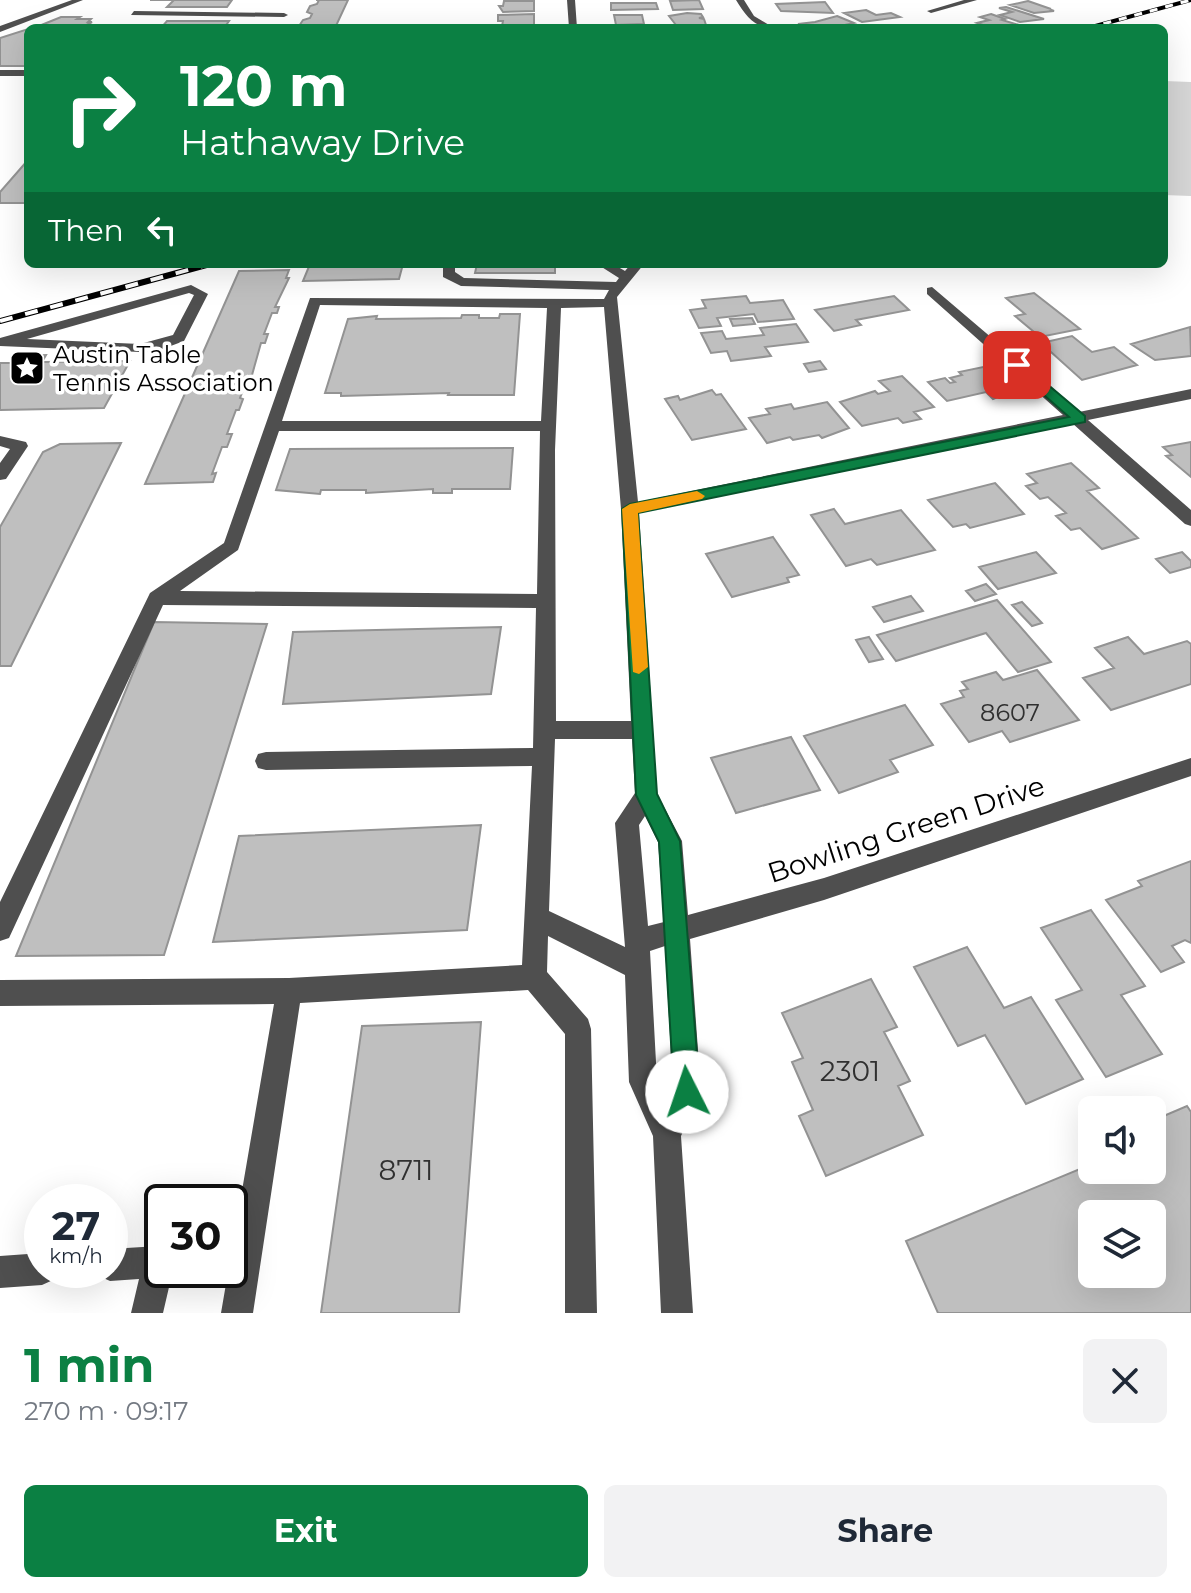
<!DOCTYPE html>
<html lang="en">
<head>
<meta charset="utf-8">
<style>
	:root { --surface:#fff; --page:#f2f2f3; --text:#1f2937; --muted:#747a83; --accent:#0b8043 }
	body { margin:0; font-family:Montserrat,sans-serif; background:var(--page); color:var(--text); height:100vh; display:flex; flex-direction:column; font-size:30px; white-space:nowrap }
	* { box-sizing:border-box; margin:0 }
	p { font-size:26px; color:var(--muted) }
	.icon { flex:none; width:44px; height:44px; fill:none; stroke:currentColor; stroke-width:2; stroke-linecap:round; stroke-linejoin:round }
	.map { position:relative; height:1313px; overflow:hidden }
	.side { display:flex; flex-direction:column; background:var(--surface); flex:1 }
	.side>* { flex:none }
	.top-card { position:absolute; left:24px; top:24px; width:1144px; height:244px; border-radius:12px; box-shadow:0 8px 32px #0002; background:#0b8043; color:#fff; overflow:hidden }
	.controls { position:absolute; left:1078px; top:1096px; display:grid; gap:16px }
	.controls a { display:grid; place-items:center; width:88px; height:88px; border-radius:12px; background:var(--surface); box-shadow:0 8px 32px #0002; font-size:40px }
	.speed { position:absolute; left:24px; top:1184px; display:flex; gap:16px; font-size:40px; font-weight:700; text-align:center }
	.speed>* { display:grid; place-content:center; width:104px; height:104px; border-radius:50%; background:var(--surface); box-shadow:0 8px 32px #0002; line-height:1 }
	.speed small { font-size:20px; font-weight:400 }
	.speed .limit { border:4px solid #111; border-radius:12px; background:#fff; color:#111 }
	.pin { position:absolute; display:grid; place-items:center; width:68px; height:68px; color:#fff; margin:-34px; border-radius:16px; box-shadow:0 4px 12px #0006 }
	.me { position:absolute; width:88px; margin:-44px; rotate:356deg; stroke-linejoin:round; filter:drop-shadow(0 0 6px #0008) }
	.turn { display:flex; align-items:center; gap:28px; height:168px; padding:0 24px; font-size:36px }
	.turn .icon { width:104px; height:104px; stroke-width:2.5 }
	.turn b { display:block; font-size:56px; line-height:68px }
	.then { display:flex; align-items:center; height:76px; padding:0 24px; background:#0003; gap:16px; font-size:30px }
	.round { display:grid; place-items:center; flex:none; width:84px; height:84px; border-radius:12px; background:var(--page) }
	.headline { display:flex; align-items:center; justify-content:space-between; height:136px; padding:0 24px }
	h1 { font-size:48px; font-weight:700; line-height:60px; color:var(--accent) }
	.primary-button { display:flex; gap:16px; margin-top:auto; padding:16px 24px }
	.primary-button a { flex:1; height:92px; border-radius:12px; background:var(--accent); color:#fff; font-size:32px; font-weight:700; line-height:92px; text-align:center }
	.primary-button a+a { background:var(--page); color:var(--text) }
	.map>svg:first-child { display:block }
</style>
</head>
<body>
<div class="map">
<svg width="1191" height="1313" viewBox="0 0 1191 1313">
	<rect width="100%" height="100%" fill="#fff"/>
	<path fill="#d6d6d6" d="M1164,81L1191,82V196L1164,195Z"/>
	<path fill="#bfbfbf" stroke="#939393" stroke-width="2" fill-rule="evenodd" d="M150,0H232L227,7H167L174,0Z
		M316,0H348L335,28L299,26L303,20L310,18L312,14L307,12L310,6L317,4L319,0Z
		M699,0L703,9L673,10L670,1Z
		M504,1H534V11L503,12L499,6H503Z
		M1028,1L1051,9H1049L1054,11L1034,13L1010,5Z
		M825,2L833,13L781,11L776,4Z
		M611,3H656L658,9L611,10Z
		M1006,7L1044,19L1020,22L1000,15L1012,12L999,8Z
		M866,10L876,15L891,13L900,17L862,22L844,13Z
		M687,13L701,14L703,17L699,18L704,19L706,25H676L669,16Z
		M534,14V25L502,26L503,21H498V15Z
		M991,14L1005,19L1002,20L1019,25L992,28L977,23L989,20L980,17Z
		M614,15H642L644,24L616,25Z
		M837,16L854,23L831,28H808L798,24L815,22Z
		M61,17H80L77,19H91L88,22H92L81,28H34Z
		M167,21H229L224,28H161Z
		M28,29V66H0V38Z
		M28,160V203H0V192Z
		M310,264H403L399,279L303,281Z
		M477,264H555V273H475Z
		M289,270L286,278H289L275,307H279L277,313H272L264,334H268L265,343H261L252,375H249L240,398L243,399L239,410H236L227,434H232L227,447H222L212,474L216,473L213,482L145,484L239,271Z
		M1034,293L1080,329L1040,337L1015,316L1025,314L1006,298Z
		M746,296L750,303L783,300L794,319L758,322L754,314L717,318L721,326L699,328L690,310L706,308L702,300Z
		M894,296L909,310L856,320L861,325L834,331L815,310Z
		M500,314H520L514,395H448L449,393L341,396V393H325L348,319L377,316L376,319L461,318L462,315H479V318H499Z
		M752,318L755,324L733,326L730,319Z
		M796,324L808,342L765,347L771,356L731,361L727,351L711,353L701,333L722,331L726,339L764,335L760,328Z
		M1190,327L1191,356L1155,360L1131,344Z
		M1072,336L1092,352L1114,347L1137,365L1082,380L1041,343Z
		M46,355L42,362L130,361L104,408L0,410V363H17L22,356Z
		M820,361L826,369L809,372L804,364Z
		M988,366L1015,390L993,399L986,392L947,401L928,382L945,378L950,383L955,382L950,378L962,375L959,372Z
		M902,376L934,407L914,412L921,419L903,423L898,418L862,426L840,402L875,391L878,394L890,391L879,381Z
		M712,390L716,395L721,394L746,429L692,440L665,399L678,396L680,400Z
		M827,402L849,428L822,438L819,435L793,440L790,437L767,443L749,418L770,414L766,409L791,404L794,409Z
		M1191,442V477L1166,456L1172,455L1163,447Z
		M121,443L11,666H0V527L43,452L60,444Z
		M513,448L510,489H452V493H433V489L366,493V490H321L320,494L276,490L290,449Z
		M1071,463L1099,488L1087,491L1138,538L1102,549L1080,528L1071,530L1056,516L1066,513L1048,497L1040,499L1026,486L1037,483L1027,474Z
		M995,483L1024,514L970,528L966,524L953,527L928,500Z
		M834,509L845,524L901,510L935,550L877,565L871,559L846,566L811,515Z
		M773,537L799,575L787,578L789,582L732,597L706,554Z
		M1036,552L1056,573L998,589L979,567Z
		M1182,552L1191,561V567L1170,573L1156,559Z
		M986,584L996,594L975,601L966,591Z
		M911,596L923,611L884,622L873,607Z
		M997,600L1051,662L1018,672L986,633L896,661L877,635Z
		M1022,602L1042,623L1032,626L1012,605Z
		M154,622L267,624L164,955L16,956Z
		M501,627L491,694L283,704L293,632Z
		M869,637L883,659L869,662L856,640Z
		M1128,637L1144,654L1187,641L1191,644V684L1111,710L1083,678L1114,668L1095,648Z
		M1037,670L1079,720L1010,742L1002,731L969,742L941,704L964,697L960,691L968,689L962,682L996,672L1003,680Z
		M905,705L933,745L890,760L898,772L839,793L804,736Z
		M791,737L820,790L736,813L711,758Z
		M481,825L467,930L213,942L239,836Z
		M1191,861V943L1185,940L1172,946L1184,962L1161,972L1106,900L1142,886L1138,881Z
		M1091,910L1145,986L1121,995L1162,1054L1106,1077L1056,1000L1082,990L1041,928Z
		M967,947L1004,1008L1031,997L1083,1079L1026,1104L985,1035L958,1046L914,967Z
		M871,979L897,1027L884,1032L910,1081L898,1086L923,1135L826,1176L799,1116L813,1110L792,1062L803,1058L782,1013Z
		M481,1022L459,1313H321L362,1026Z
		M1187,1106L1191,1112V1313H938L906,1241L1092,1164V1170H1152V1121ZM1092,1214H1152V1274H1092Z"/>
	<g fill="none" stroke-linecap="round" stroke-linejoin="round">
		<path fill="#4f4f4f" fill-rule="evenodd" d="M72,0H83L0,32V26Z
			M567,0H575L577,28H569Z
			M736,0H744L754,16L774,28C754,28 746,16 736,0Z
			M964,0H977L931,13L927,11Z
			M134,11L284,13L288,15L284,17L131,15Z
			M0,70H28V76H0Z
			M443,264H455V272L464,278L616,282L619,278L597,264H613L625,271L631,264H644L617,297L638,502L1063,415L927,294V288L932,287L1079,412L1191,389V399L1088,420L1191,510V526L1185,524L1072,423L639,513L657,794L682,841L688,915L824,878L1191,758V776L824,900L690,939L701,1092L681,1136L693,1313H661L653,1136L629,1082L625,975L548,936L547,972L588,1019L591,1029L597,1313H565V1034L528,990L300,1003L253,1313H221L274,1004L0,1006V980L289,978L522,965L532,766L266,770L258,768L255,761L258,754L266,752L533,748L536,608L163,605L9,938L0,941V902L150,593L224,543L310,298L604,299L609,290L461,286L443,277ZM320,305L547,308L541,421H282ZM604,307L621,509L631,721H556L555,450L561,308ZM279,431H540L537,594L180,591L238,550ZM555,739H632L635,793L615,823L625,947L549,911ZM645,816L658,842L664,922L648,926L639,825ZM665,946L673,1091L667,1103L657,1081L650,951Z
			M191,285L208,294L184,341L160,350L140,352L0,346V338ZM189,293L194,295L173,335L140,344L27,339Z
			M0,436L26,442L28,446L6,479L0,480V463L10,449L0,446Z
			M159,1246L162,1248V1270H173L163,1313H131L139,1279L110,1281L99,1276L96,1270H110V1249Z
			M42,1253V1270H57L53,1280L42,1285L0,1288V1256Z"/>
		<defs>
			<path id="rail-far1" d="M1088,28L1191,0"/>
			<path id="rail" d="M0,321L210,264"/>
		</defs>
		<use href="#rail-far1" stroke="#000" stroke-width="4"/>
		<use href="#rail" stroke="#000" stroke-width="6"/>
		<use href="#rail-far1" stroke="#fff" stroke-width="3" stroke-dasharray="8" stroke-linecap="butt"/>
		<use href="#rail" stroke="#fff" stroke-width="4" stroke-dasharray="13" stroke-linecap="butt"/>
	</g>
	<path fill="#0b8043" stroke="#07532c" stroke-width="2" d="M1012,362H1021L1085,416V422L638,513L657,794L680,841L700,1092L696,1101L687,1105L678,1101L674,1092L659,842L636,795L622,509L630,504L1069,417L1012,367Z"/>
	<path fill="#f59e0b" d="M697,491L705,496L702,499L638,513L648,667L639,674L633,672L622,509L630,504Z"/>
	<defs>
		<symbol id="sight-square" viewBox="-11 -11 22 22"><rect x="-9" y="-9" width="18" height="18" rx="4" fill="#000" stroke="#fff"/><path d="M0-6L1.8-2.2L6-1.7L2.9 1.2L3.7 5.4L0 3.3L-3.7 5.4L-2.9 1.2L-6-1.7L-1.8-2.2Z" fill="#fff"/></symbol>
	</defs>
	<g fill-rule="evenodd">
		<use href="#sight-square" x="7" y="348" width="40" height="40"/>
	</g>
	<g text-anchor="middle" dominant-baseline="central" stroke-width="7" stroke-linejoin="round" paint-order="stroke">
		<g font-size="24" fill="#000" stroke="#fff" text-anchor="start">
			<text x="53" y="354">Austin Table<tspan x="53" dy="28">Tennis Association</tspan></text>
		</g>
		<g font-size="24" fill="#303030">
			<text x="1010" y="712">8607</text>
		</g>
		<g font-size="28" fill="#000" stroke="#fff">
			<text transform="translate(906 829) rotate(-18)">Bowling Green Drive</text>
		</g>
		<g font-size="28" fill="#303030">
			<text x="850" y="1071">2301</text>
			<text x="406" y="1170">8711</text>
		</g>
	</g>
</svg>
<div class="controls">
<a><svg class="icon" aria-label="sound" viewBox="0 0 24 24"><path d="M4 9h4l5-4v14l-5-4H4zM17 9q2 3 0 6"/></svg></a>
<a><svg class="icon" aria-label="layers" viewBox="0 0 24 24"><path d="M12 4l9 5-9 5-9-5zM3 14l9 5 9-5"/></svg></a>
</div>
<div class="speed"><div>27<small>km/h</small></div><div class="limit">30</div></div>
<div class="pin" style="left:1017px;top:365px;background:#d93025"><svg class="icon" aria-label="arrive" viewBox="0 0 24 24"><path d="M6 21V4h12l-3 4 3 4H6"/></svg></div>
<svg class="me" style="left:687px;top:1092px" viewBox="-20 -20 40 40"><circle r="19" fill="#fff"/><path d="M0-13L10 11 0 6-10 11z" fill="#0b8043"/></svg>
<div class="top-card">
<div class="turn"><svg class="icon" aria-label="right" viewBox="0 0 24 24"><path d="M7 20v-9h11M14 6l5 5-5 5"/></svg><div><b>120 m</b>Hathaway Drive</div></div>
<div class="then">Then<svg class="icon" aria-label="left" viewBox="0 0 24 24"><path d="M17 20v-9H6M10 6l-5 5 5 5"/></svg></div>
</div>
</div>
<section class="side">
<div class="headline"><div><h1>1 min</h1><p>270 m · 09:17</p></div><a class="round"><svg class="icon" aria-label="close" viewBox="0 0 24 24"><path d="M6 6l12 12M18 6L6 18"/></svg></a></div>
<div class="primary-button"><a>Exit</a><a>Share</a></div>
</section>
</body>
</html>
